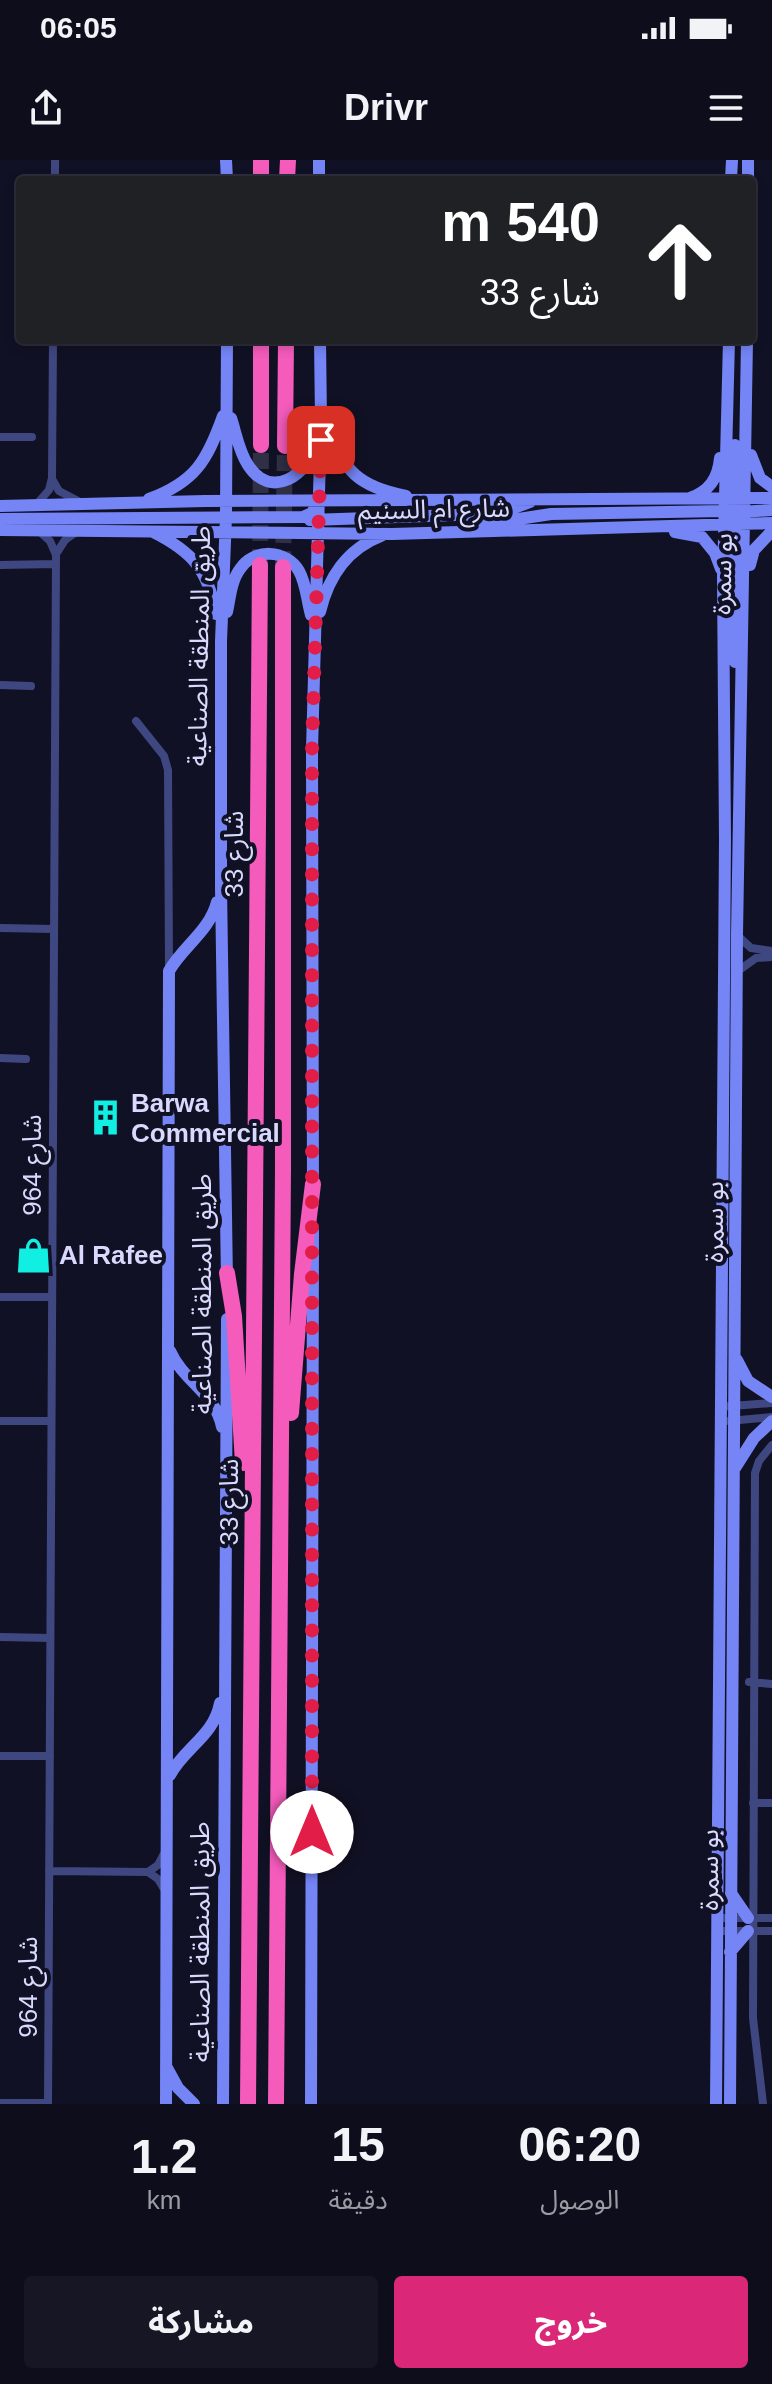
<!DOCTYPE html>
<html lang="ar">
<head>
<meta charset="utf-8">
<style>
	:root { --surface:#0d0d1c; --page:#161625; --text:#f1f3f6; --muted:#9a9ca3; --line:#2d2d3b; --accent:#db2777 }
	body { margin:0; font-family:Helvetica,"Noto Sans Arabic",sans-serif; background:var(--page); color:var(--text); direction:rtl; height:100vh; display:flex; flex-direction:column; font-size:30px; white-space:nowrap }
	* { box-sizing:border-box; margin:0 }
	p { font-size:26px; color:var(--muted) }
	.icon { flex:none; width:44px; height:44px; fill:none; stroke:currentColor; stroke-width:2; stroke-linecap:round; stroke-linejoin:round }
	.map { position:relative; height:1944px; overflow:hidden; direction:ltr }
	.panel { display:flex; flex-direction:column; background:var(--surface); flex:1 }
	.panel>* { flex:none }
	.guide { position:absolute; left:16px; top:16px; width:740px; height:168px; border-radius:8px; box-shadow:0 4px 12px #0003,0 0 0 2px var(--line); direction:rtl; background:#202124; color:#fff; overflow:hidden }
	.pin { position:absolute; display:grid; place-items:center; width:68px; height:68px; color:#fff; margin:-34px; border-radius:16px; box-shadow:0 4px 12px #0006 }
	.me { position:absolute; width:88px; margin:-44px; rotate:0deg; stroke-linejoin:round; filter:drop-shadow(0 0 6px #0008) }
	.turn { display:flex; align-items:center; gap:28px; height:168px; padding:0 24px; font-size:36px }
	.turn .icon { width:104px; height:104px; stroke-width:2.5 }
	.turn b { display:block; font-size:56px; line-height:68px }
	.eta { display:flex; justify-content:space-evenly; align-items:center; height:136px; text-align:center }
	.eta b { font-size:48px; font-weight:700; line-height:56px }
	.action { display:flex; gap:16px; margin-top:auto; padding:16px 24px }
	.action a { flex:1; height:92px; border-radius:8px; background:var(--accent); color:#fff; font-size:32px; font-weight:700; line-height:92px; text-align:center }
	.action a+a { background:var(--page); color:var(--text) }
	.status { display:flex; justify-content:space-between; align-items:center; height:56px; padding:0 40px; background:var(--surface); direction:ltr }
	.status svg { height:22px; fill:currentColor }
	header { display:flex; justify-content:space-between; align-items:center; height:104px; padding:0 24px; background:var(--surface); font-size:36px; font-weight:700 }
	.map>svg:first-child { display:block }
</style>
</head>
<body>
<div class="status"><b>06:05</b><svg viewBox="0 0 49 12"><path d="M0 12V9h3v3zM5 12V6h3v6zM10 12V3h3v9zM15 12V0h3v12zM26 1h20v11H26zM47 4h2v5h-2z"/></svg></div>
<header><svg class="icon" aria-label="menu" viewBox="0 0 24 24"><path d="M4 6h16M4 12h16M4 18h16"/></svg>Drivr<svg class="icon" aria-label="share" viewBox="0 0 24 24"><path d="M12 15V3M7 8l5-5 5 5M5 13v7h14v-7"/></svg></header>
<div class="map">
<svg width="772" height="1944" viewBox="0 0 772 1944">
	<rect width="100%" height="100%" fill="#111125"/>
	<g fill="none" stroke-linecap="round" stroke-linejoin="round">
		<path stroke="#2f2f45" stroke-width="16" stroke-dasharray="16 8" stroke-linecap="butt" d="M260,405L261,285
			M283,407L285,286"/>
		<path stroke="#3f4781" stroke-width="8" d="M55,20V0
			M0,277H32
			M52,319L59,331L80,342
			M36,345L49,330L52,318L53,180
			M39,371L50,381L56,395L48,1944
			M56,394L65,380L76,372
			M0,405L55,404
			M0,525L31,526
			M136,561L164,596L168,610L169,809
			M0,768L54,769
			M738,776L751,788L772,791
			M738,811L756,798L772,797
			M0,898L26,899
			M0,1137H52
			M719,1247L772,1243
			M0,1261H51
			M729,1261L772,1257
			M0,1477L50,1478
			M749,1522L772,1524
			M0,1596H50
			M753,1643H772
			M49,1711L148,1712L158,1719L164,1729
			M148,1712L158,1705L165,1692
			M717,1758H772
			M717,1771H772
			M0,1943H48
			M763,1944L753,1858L755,1313L759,1301L772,1285"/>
		<path stroke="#7585f6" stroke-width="12" d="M226,0L227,20
			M319,0V20
			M731,20L732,0
			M748,20V0
			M231,258C236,273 239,292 248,305C271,341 309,315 316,282
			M321,260C346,307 350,325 406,336
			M735,285V347
			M751,295L760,318L772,327
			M690,338C709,331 718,319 720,298
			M149,339C195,322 207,301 223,256
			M0,346L205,341L772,338
			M740,352L772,350
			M733,356L735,502
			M0,359L303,357L312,353L318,342
			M310,360L485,354L506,351L530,342
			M480,365L551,354L725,351L735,348L745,339
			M0,370L392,374L772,363
			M153,372C193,392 208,410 216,454
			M675,372L702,377L715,393L721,409
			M750,405L754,390L772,371
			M227,452C230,438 231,421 240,409C254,388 286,389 299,411C306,423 307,441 311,455
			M320,452C328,418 347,389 381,376
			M313,1033L312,590L321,260L320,180
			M227,1121L221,728V481L226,357L227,180
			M170,1191C183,1221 216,1234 222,1267
			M737,1200L748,1221L772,1237
			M735,1308L754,1278L772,1261
			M170,1615C184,1588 214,1576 220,1543
			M731,1733L748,1758
			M730,1792L748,1771
			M167,1908L178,1928L194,1944
			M166,1944L169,811C183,786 209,772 217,742
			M223,1944L227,1159
			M311,1944L313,1071
			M716,1944L725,680L723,417L729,180
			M730,1944L737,775L747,180"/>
		<path stroke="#f45bbb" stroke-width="16" d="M261,0V20
			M287,20L288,0
			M261,180V285
			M285,286L286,180
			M227,1113L234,1156L243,1303
			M291,1253L302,1114L313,1024
			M248,1944L260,405
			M276,1944L283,1010V407"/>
	</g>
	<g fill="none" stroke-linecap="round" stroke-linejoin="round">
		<path stroke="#e11d48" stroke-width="14" stroke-dasharray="0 25.2" d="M312,1672V590L321,280"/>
	</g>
	<defs>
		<symbol id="building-bare" viewBox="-9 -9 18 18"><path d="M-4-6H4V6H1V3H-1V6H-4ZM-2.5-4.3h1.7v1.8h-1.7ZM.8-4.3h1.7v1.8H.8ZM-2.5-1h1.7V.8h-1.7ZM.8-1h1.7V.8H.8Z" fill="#11efe3" stroke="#111125" stroke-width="2.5" paint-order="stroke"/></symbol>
		<symbol id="shop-bare" viewBox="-9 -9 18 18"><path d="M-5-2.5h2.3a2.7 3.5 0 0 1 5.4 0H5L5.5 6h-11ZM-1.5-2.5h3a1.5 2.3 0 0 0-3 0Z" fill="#11efe3" stroke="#111125" stroke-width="2.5" paint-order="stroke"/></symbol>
	</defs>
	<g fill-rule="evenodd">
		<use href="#building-bare" x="80" y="932" width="51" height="51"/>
		<use href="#shop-bare" x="8" y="1070" width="51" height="51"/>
	</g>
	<g text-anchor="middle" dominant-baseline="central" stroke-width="8" stroke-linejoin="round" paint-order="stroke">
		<g font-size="26" fill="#d8d9fc" stroke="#111125">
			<text transform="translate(434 349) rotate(-1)">شارع ام السنيم</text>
			<text transform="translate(722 414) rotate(-89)">بو سمرة</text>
			<text transform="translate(199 486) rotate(-89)">طريق المنطقة الصناعية</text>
			<text transform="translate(234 694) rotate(-90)">شارع 33</text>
			<text transform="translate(32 1005) rotate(-90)">شارع 964</text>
			<text transform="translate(714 1062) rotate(-90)">بو سمرة</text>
			<text transform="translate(202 1134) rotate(-90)">طريق المنطقة الصناعية</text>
			<text transform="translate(229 1342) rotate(-90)">شارع 33</text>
			<text transform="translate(709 1710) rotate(-90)">بو سمرة</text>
			<text transform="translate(200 1782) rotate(-90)">طريق المنطقة الصناعية</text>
			<text transform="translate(28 1827) rotate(-90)">شارع 964</text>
		</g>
		<g font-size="26" font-weight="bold" fill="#d8d9fc" stroke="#111125" text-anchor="start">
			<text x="131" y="943">Barwa<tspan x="131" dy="30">Commercial</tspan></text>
			<text x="59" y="1095">Al Rafee</text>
		</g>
	</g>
</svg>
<div class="pin" style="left:321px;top:280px;background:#d93025"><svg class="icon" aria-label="arrive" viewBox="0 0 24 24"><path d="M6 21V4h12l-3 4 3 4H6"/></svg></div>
<svg class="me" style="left:312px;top:1672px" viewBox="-20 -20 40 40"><circle r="19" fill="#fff"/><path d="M0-13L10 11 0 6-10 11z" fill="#e11d48"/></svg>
<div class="guide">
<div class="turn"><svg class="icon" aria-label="ahead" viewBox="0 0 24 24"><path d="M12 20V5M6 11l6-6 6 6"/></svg><div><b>540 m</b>شارع 33</div></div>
</div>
</div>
<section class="panel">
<div class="eta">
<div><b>06:20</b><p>الوصول</p></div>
<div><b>15</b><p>دقيقة</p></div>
<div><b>1.2</b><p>km</p></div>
</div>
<div class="action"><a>خروج</a><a>مشاركة</a></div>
</section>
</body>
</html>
